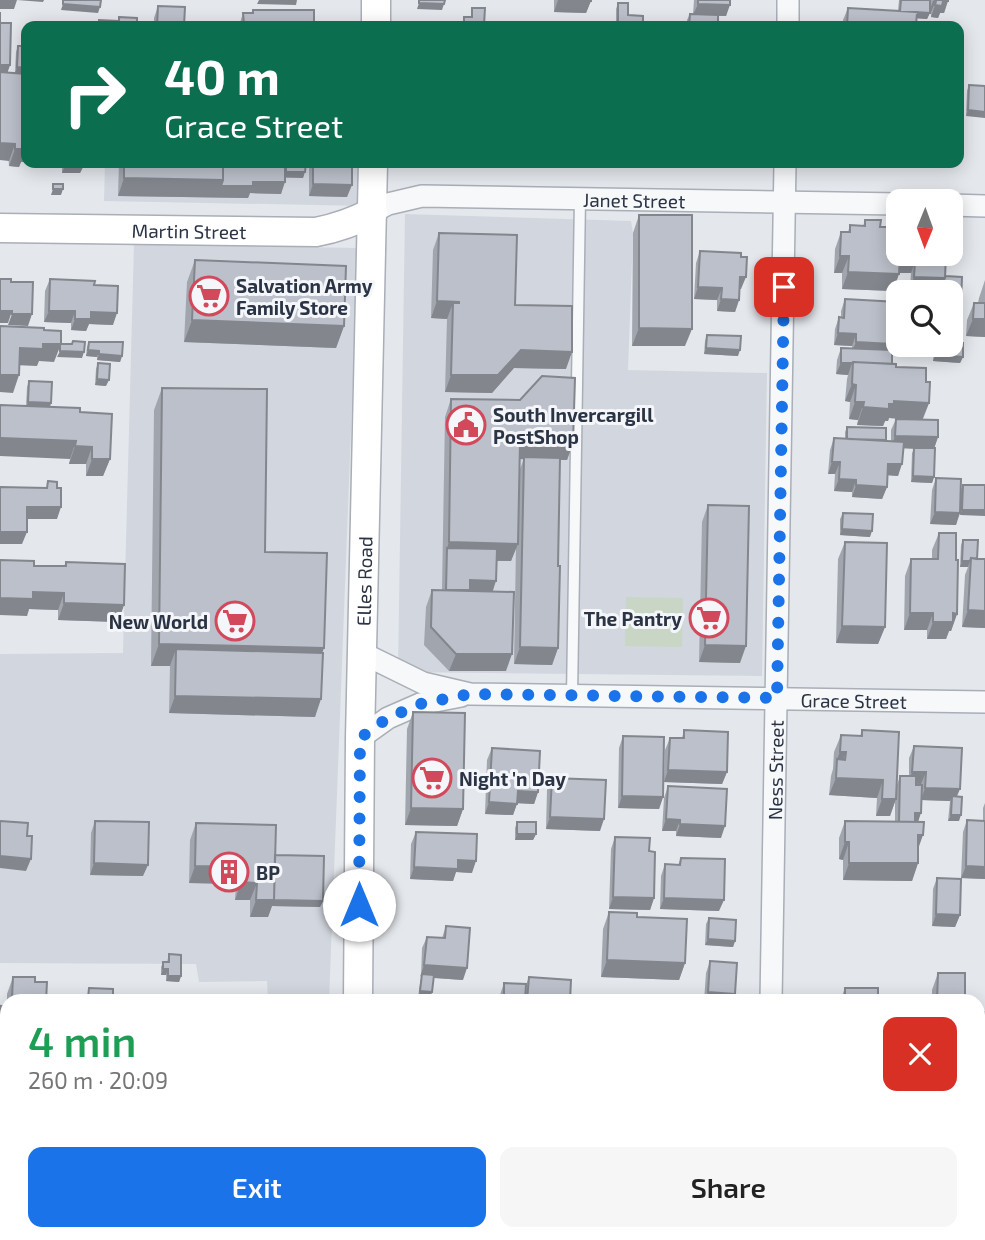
<!DOCTYPE html>
<html lang="en">
<head>
<meta charset="utf-8">
<style>
	:root { --surface:#fff; --page:#f6f6f6; --text:#222; --muted:#767676; --accent:#1a73e8 }
	body { margin:0; font-family:"Exo 2",sans-serif; background:var(--page); color:var(--text); height:100vh; display:flex; flex-direction:column; font-size:26px; white-space:nowrap }
	* { box-sizing:border-box; margin:0 }
	p { font-size:23px; color:var(--muted) }
	.icon { flex:none; width:38px; height:38px; fill:none; stroke:currentColor; stroke-width:2; stroke-linecap:round; stroke-linejoin:round }
	.map { position:relative; flex:1; overflow:hidden }
	.panel { position:absolute; left:0px; top:994px; width:985px; height:247px; display:flex; flex-direction:column; background:var(--surface); border-radius:21px 21px 0 0; box-shadow:0 4px 18px #0003 }
	.panel>* { flex:none }
	.top-card { position:absolute; left:21px; top:21px; width:943px; height:147px; border-radius:14px; box-shadow:0 4px 18px #0003; background:#0b6e4f; color:#fff; overflow:hidden }
	.needle { width:46px; rotate:181deg }
	.fabs { position:absolute; left:886px; top:189px; display:grid; gap:14px }
	.fabs a { display:grid; place-items:center; width:77px; height:77px; border-radius:14px; background:var(--surface); box-shadow:0 4px 18px #0003; font-size:35px }
	.pin { position:absolute; display:grid; place-items:center; width:60px; height:60px; color:#fff; margin:-30px; border-radius:14px; box-shadow:0 4px 10px #0006 }
	.me { position:absolute; width:77px; margin:-38px; rotate:0deg; stroke-linejoin:round; filter:drop-shadow(0 0 5px #0008) }
	.turn { display:flex; align-items:center; gap:24px; height:147px; padding:0 28px; font-size:32px }
	.turn .icon { width:91px; height:91px; stroke-width:2.5 }
	.turn b { display:block; font-size:49px; line-height:60px }
	.round { display:grid; place-items:center; flex:none; width:74px; height:74px; border-radius:14px; background:var(--page) }
	.headline { display:flex; align-items:center; justify-content:space-between; height:119px; padding:0 28px }
	h1 { font-size:42px; font-weight:600; line-height:52px; color:#1e9e55 }
	.primary-button { display:flex; gap:14px; margin-top:auto; padding:14px 28px }
	.primary-button a { flex:1; height:80px; border-radius:14px; background:var(--accent); color:#fff; font-size:28px; font-weight:600; line-height:80px; text-align:center }
	.primary-button a+a { background:var(--page); color:var(--text) }
	.map>svg:first-child { display:block }
</style>
</head>
<body>
<div class="map">
<svg width="985" height="1240" viewBox="0 0 985 1240">
	<rect width="100%" height="100%" fill="#e4e7ec"/>
	<path fill="#d2d6de" d="M105,163H367L366,206L104,201Z
		M405,214L631,221L633,233L628,370L767,373L762,676L398,672Z
		M134,244L358,248L329,1001H268L267,981L199,982L196,964L0,963V654L123,653Z"/>
	<path fill="#c9d6c5" d="M626,597L683,598L682,647L625,646Z
		M978,1195H985V1240H801V1234H978Z
		M383,1234H741V1240H383Z"/>
	<g fill="none" stroke-linecap="round" stroke-linejoin="round">
		<defs>
			<path id="lane" d="M572,696L580,198"/>
			<g id="street">
				<path d="M788,26V0"/>
				<path d="M950,205L985,206"/>
				<path id="s1" d="M373,212L388,204L422,196L898,204"/>
				<path id="s2" d="M362,653L423,683L470,694L985,702"/>
				<path d="M360,738L388,718L420,704L461,696"/>
				<path id="s3" d="M771,1001L785,163"/>
				<path d="M0,1141L7,1142"/>
				<path d="M978,1168H985"/>
				<path d="M768,1240V1234"/>
			</g>
			<g id="secondary">
				<path d="M376,26V0"/>
				<path id="s4" d="M0,228L316,232C337,228 354,222 373,212"/>
				<path id="s5" d="M358,1001L360,738L373,163"/>
				<path d="M360,1234V1240"/>
			</g>
		</defs>
		<use href="#lane" stroke="#a9aeb7" stroke-width="13"/>
		<use href="#street" stroke="#a9aeb7" stroke-width="24"/>
		<use href="#secondary" stroke="#a9aeb7" stroke-width="31"/>
		<use href="#lane" stroke="#f7f8fa" stroke-width="10"/>
		<use href="#street" stroke="#f7f8fa" stroke-width="21"/>
		<use href="#secondary" stroke="#fff" stroke-width="28"/>
	</g>
	<path fill="#a1a5ae" fill-rule="evenodd" d="M554,0H591L586,13L554,12Z
		M694,0H730L726,16H718V26H687V20L690,14H693Z
		M899,0H948L944,13H940L938,18L931,17V12H930L927,19L916,18V26H843V20L848,8L898,11Z
		M618,3L628,15L643,26H616V9Z
		M158,6L184,26H154V18Z
		M253,10L314,26H239L243,13H252Z
		M0,23L10,65L7,72L15,73L16,52L18,46H26V157L24,162H21L19,167L9,166Z
		M969,85L985,86L966,116L967,91Z
		M46,163H85L80,173H62V168L46,167Z
		M119,163H306L303,178H285L281,194L250,193L248,198L118,196Z
		M309,163H352L347,197L309,196Z
		M639,215L685,346H632L633,233Z
		M865,220L880,227L945,276L961,304L959,310L950,292H941V290L910,289L911,273H899L893,291L842,289V273H834L835,249L841,232H848L850,225L863,226Z
		M439,233L515,305L566,369L514,368L492,393L445,392L447,319L431,318L433,250Z
		M700,251L741,289H739V300L735,312L717,311V300L694,299L696,263Z
		M195,260L344,326L336,348L184,342L187,282Z
		M50,279L94,285L113,325L89,324L86,331L71,330V323L44,322L45,291Z
		M985,280V337L966,336L967,320L974,303H978L979,298Z
		M845,299L893,334L892,344L890,350L892,364L896,367L926,382L929,403L923,419L938,437L934,448V477L932,483L911,482L912,453L914,449L903,448L898,476L888,475L887,487L882,499L852,497V492L834,491L835,474H828L830,450L834,438L845,439V432L847,427L886,441H891V430L896,419H901L889,418L888,421H885L883,426L857,425L858,420L849,419L850,402L845,401L847,379L848,375L836,374L837,360L841,348H852V346L834,345L835,329L839,317H841V311Z
		M707,335L738,356L704,354L705,341Z
		M89,342L122,356L120,362L97,360V357L86,356L87,347Z
		M935,345H950L963,357L960,363L933,361Z
		M98,363L106,386L95,385L96,369Z
		M29,381L51,403L50,407L80,412L110,459L103,476H86V464H69L70,459L26,406L27,387Z
		M162,388L265,552L323,653L315,717L169,713L170,666H151L154,410Z
		M451,399L573,443L567,460H560L558,566V648L552,665L514,664L516,547L511,561H497L493,591L506,671H449L424,645L426,607L432,590H442L445,417ZM520,459H524L519,471Z
		M936,478L961,490L963,485H985L960,515L961,502L956,525L930,524L932,490Z
		M708,505L740,663L699,662L702,522Z
		M843,513L870,537L840,535V519Z
		M939,533L956,560L957,614L951,631H949L946,639H927V630H904L905,576L911,559H932V550Z
		M963,540L977,559L985,628L962,627L965,575L968,567H960L961,545Z
		M845,542L885,627L878,644L836,643L838,559Z
		M66,562L124,605L118,622L58,620V610L29,609L27,616L34,566H64Z
		M413,712L463,809L457,826L405,825L407,729Z
		M684,730L727,772L722,784L664,782L665,750L670,738H682Z
		M862,730L897,785L900,776H909V758L914,746L957,797L959,821H948L950,801L922,800L918,822V863L912,881L843,880V860L839,859V838L845,821H895V801L890,816H876L877,798L829,795L831,776L833,769L834,752L841,735L860,736Z
		M623,736L663,797L659,809L618,808L619,748Z
		M492,748L538,792L534,804L517,803L513,815L485,814L487,760Z
		M552,778L600,831L546,829L547,790Z
		M668,786L721,838L676,836V831H662L664,798Z
		M985,803V879L961,878L963,832L967,820L983,821V808Z
		M95,821L143,876L90,875L91,833Z
		M517,822L536,834L533,840H515V828Z
		M196,823L275,855L323,901L320,907L272,906L268,917H250V900H235L236,884L189,883L190,840Z
		M416,832L472,873L456,872L453,881L410,879L411,844Z
		M615,837L649,851L654,898L650,910L609,909L611,849Z
		M681,858L719,911L660,909L661,876L665,864L678,865Z
		M937,878L960,915L955,927L932,926L933,889Z
		M609,912L637,917L685,963L679,980L601,977L603,929Z
		M709,918L735,941L733,947L705,945L706,924Z
		M446,926L463,980L434,978L432,992L430,998L418,997L421,977L422,948L427,937L442,938Z
		M169,954L181,976L179,982L166,981V975H161V967L163,962H167Z
		M710,961L732,1001H704L706,973Z
		M938,973L965,1001H932V990Z
		M13,977L35,982L46,1001H7V1074H1L2,1052H0V1010L1,1006L7,1007V994Z
		M529,977L570,1001H498L504,983L526,985Z
		M845,988L878,1001H840Z
		M10,1234H53L52,1240H10Z
		M73,1234H118V1240H72Z
		M143,1234H180V1240H142Z"/>
	<path fill="#83868d" d="M0,0H44L43,2L17,0L14,9H0Z
		M259,0H310H297L296,5L257,4Z
		M558,0L591,1L586,13L554,12Z
		M933,1H936L931,12H929Z
		M943,1H948L944,13H940L938,18L931,17L935,5Z
		M419,3L444,4L442,10L417,9Z
		M63,4L100,7L98,13L61,10Z
		M698,4L730,5L726,16L693,15Z
		M900,11L930,13L927,19L898,17Z
		M0,65H10L6,77H0Z
		M17,67L26,68V74L15,73Z
		M968,110L985,112V118L966,116Z
		M0,143L15,144L9,161L0,160Z
		M26,144V157L24,162H21L19,167L9,166L15,149Z
		M48,163H64L62,168L46,167Z
		M66,163H85L80,173H62Z
		M900,163H918V164H899Z
		M286,172H305L303,178L284,177Z
		M124,178L223,180L285,182L281,194L250,193L248,198L118,196Z
		M313,184L352,185L347,197L309,196Z
		M53,189H63L61,195H51Z
		M900,255L917,256L911,273H894Z
		M840,256H849L842,273H834Z
		M848,272L899,274L893,291L842,289Z
		M740,277H746L741,289H736Z
		M914,277L945,278L941,290L910,289Z
		M698,287L722,288L717,300L694,299Z
		M721,299L739,300L735,312L717,311Z
		M437,301L459,302L453,319V303L447,319L431,318Z
		M950,304H961L959,310H950Z
		M0,311H12L8,323H0Z
		M49,311H75L71,323L44,322Z
		M91,312L117,313L113,325L89,324L86,331L71,330L75,319Z
		M12,314H32L28,326L8,325Z
		M973,319H985V337L966,336Z
		M192,320L344,326L336,348L184,342Z
		M893,322H898V334H889Z
		M639,328L692,329L685,346H632Z
		M838,333L856,334L852,346L834,345Z
		M856,342L892,344L888,356L851,354Z
		M43,344H61L54,362L39,361L37,366L14,365L20,348Z
		M706,348L740,350L738,356L704,354Z
		M88,350L99,351L97,357L86,356Z
		M521,350L572,352L566,369L514,368L492,393L445,392L451,375Z
		M60,351L84,352L82,358L57,357Z
		M99,354L122,356L120,362L97,360Z
		M935,355L963,357L960,363L933,361Z
		M841,363H852L848,375L836,374Z
		M0,375H19L13,393L0,392Z
		M97,379L109,380L106,386L95,385Z
		M852,384L856,385L850,402L845,401Z
		M894,401L929,403L922,420L889,418L888,421H885L883,426L857,425L863,407L889,404Z
		M28,402L51,403L49,409L26,408Z
		M855,402H864L858,420L849,419Z
		M895,436L938,437L934,449L891,448Z
		M2,438L76,441L70,459L0,456V444Z
		M520,442L573,443L567,460L514,459Z
		M75,446L92,447L86,464H69Z
		M92,459H110L103,476H86Z
		M832,462H840L835,474H828Z
		M888,464H902L898,476L884,475Z
		M913,476L934,477L932,483L911,482Z
		M839,479L856,480L852,492L834,491Z
		M856,485L887,487L882,499L852,497Z
		M27,507H61L57,519H22Z
		M962,510H985V516L960,515Z
		M935,512L960,513L956,525L930,524Z
		M842,529L872,531L870,537L840,535Z
		M0,532H27L22,544H0Z
		M449,542L518,544L511,561L447,560V548L443,560Z
		M962,561H970L968,567H960Z
		M470,580L496,581L492,593L446,590Z
		M33,592L64,593L58,610L29,609L27,616L0,615V598Z
		M64,603L124,605L118,622L58,620Z
		M968,610L985,611V628L962,627Z
		M910,613H933L927,630H904Z
		M953,613L957,614L951,631H949L946,639H927L933,622Z
		M842,626L885,627L878,644L836,643Z
		M159,644L324,648L316,670L176,649L170,666H151Z
		M705,645L746,646L740,663L699,662Z
		M520,647L558,648L552,665L514,664Z
		M456,654H512L506,671H449Z
		M175,696L321,699L315,717L169,713Z
		M840,752H846L840,769L837,759Z
		M668,770L727,772L722,784L664,782Z
		M912,772H926L921,784L908,783Z
		M836,778L883,780L877,798L829,795Z
		M925,788L960,789L955,801L952,796L950,801L921,800Z
		M518,791L538,792L534,804L513,803Z
		M622,796L663,797L659,809L618,808Z
		M882,799H896L890,816H876Z
		M489,802L517,804L513,815L485,814Z
		M411,808L463,809L457,826L405,825Z
		M915,813H921L917,825H914Z
		M951,815H961L959,821H948Z
		M550,817L604,819L600,831L546,829Z
		M666,819L680,820L676,831H662Z
		M680,824L725,826L721,838L676,836Z
		M517,834H536L533,840H515Z
		M918,835H923L917,852Z
		M845,842H849L843,860L839,859Z
		M0,856L31,859L26,871L0,868Z
		M458,860L476,861L472,873L456,872L453,881L410,879L414,867Z
		M94,863L148,865L143,876L90,875Z
		M849,863H918L912,881L843,880Z
		M195,866L242,867L236,884L189,883Z
		M966,866L985,867V879L961,878Z
		M241,882L257,883L250,900H235Z
		M613,897L654,898L650,910L609,909Z
		M664,898L724,900L719,911L660,909Z
		M256,900L323,901L320,907L272,906L268,917H250Z
		M936,914L960,915L955,927L932,926Z
		M708,939L735,941L733,947L705,945Z
		M607,960L685,963L679,980L601,977Z
		M424,965L467,968L463,980L422,977V974L420,977Z
		M163,969H168L166,975H161Z
		M168,976H181L179,982L166,981Z
		M420,991L432,992L430,998L418,997Z
		M708,992L735,994L732,1001H705Z
		M12,998H20L19,1001H11Z
		M0,1035H7V1039L2,1052H0Z
		M978,1046L985,1047V1059L978,1058Z
		M7,1057V1074H1Z
		M230,1234H290L289,1239L229,1237Z"/>
	<path fill="#bbc0ca" stroke="#83868d" stroke-width="2" d="M63,0H101L100,7L63,4Z
		M419,0H445L444,4L419,3Z
		M559,0H591V1Z
		M698,0H730V5L698,4Z
		M901,0H930V13L900,11Z
		M934,0H948V1H943L942,6L935,5L936,1Z
		M618,3H628V15L643,16V26H618Z
		M158,6L185,7L184,26H157Z
		M472,8H485L484,25H471V26H464V17H472Z
		M848,8L917,12L916,26H847Z
		M253,10H314V26H250V25L244,24L243,13H253Z
		M0,12V23H11L10,65H0Z
		M690,14L718,15V26H689Z
		M119,17L137,18V22H147V26H92V23H99V20L119,21Z
		M18,46H26V68L17,67Z
		M0,72L26,74L25,149H15V144L0,143Z
		M969,85L985,86V112L968,110Z
		M124,163H223V180L124,178Z
		M223,163H285V182H253V186H221L223,180Z
		M286,163H306L305,172H286Z
		M313,163H352V185L313,184Z
		M53,184H63V189H53Z
		M639,215H692V329L639,328Z
		M865,220H881L880,227H898V254H917V256L900,255L899,274L848,272L849,256H840L841,232H850V225L865,226Z
		M439,233L517,235L515,305L572,306V352L521,350L498,375H451L453,303H459V302L437,301Z
		M700,251L741,253V257H747L746,277H740L739,300L721,299L722,288L698,287Z
		M917,254H946L945,278L914,277L915,262Z
		M195,260L346,266L344,326L192,320Z
		M945,276L962,277L961,304H950V292H943V284Z
		M0,279H11V282H33L32,314H12V311H0Z
		M50,279L95,281L94,285L118,286L117,313L91,312V319H75V311H49Z
		M845,299L898,302V322H893L892,344L856,342V334L838,333L839,317L844,318Z
		M974,303H985V319H973Z
		M0,326L44,328V330L61,331V344H43V349L20,348L19,375H0Z
		M707,335L741,336L740,350L706,348Z
		M73,341L85,342L84,352L60,351V344H72Z
		M89,342H123L122,356L99,354V351L88,350Z
		M950,343H963V357L935,355L936,345H950Z
		M841,348L892,350V364L853,362V363H841Z
		M853,362L896,364V367L926,368V382H930L929,403L894,401V404H889V409L863,407L864,402H855L856,385L852,384Z
		M98,363L110,364L109,380L97,379Z
		M542,376L575,378L573,443L520,442L518,544L449,542L451,399L520,400Z
		M29,381L52,382L51,403L28,402Z
		M162,388L267,389L265,552L327,553L324,648L159,644Z
		M0,405L80,408V412L112,414L110,459H92V447L75,446L76,441L2,438V450H0Z
		M896,419L938,420V437L895,436Z
		M847,427L886,428V440L847,439Z
		M834,438L904,442L902,464H888L887,487L856,485V480L839,479L840,462H832Z
		M914,448H935L934,477L913,476Z
		M524,457L560,458L558,566H560L558,648L520,647Z
		M936,478L961,479L960,513L935,512Z
		M48,481L57,482V488H61V507H27V532H0V487L47,488Z
		M963,485H985V510H962Z
		M708,505L749,506L746,646L705,645Z
		M843,513L873,514L872,531L842,529Z
		M939,533H956V560H958L957,614L953,613V622H933V613H910L911,559H938Z
		M963,540H978L977,559L971,558L970,561H962Z
		M845,542L887,543L885,627L842,626Z
		M447,548L497,549L496,581L470,580V590H446Z
		M971,558L985,559V611L968,610Z
		M0,560L34,561V566H66V562L125,564L124,605L64,603V593L33,592V599L0,598Z
		M432,590L514,592L512,654H456L431,627Z
		M176,649L323,653L321,699L175,696Z
		M413,712L465,713L463,809L411,808Z
		M684,730L728,732L727,772L668,770L670,738H684Z
		M862,730L899,732L896,799H882L883,780L836,778L837,759L845,760L846,752H840L841,735L862,736Z
		M623,736L664,737L663,797L622,796Z
		M914,746L962,748L960,789L925,788L926,772H912Z
		M492,748L540,751L538,792L518,791L517,804L489,802Z
		M900,776H916V785H922L921,813H915V822H899Z
		M552,778L606,780L604,819L550,817Z
		M668,786L727,789L725,826L680,824V820L666,819Z
		M952,796L962,797L961,815H951Z
		M967,820L985,821V867L966,866Z
		M0,821L28,823L27,836H32L31,859L0,856Z
		M95,821L149,822L148,865L94,863Z
		M845,821L924,822L923,835H918V863H849V842H845Z
		M517,822H536V834H517Z
		M196,823L276,825L274,900H256L257,883L241,882L242,867L195,866Z
		M416,832L477,834L476,861L458,860V869L414,867Z
		M615,837L650,838L649,851L655,852L654,898L613,897Z
		M275,855L324,856L323,901L274,900Z
		M681,858L725,859L724,900L664,898L665,864L680,865Z
		M937,878L961,879L960,915L936,914Z
		M609,912L637,913V917L687,919L685,963L607,960Z
		M709,918L736,920L735,941L708,939Z
		M446,926L470,928L467,968L424,965L427,937L445,938Z
		M169,954L181,955V976H168V969H163V962H169Z
		M710,961L737,963L735,994L708,992Z
		M938,973H965V1001H937Z
		M422,974L434,975L432,992L420,991Z
		M13,977H35V982H47L46,1001H20V998H12Z
		M529,977L571,980L570,1001H527Z
		M504,983L526,984L525,1001H504Z
		M89,988L113,989V1001H81V997L88,998Z
		M845,988H878V1001H845Z
		M441,996L472,998V1001H441Z
		M289,999L316,1001H289Z
		M233,1000L253,1001H233Z
		M1,1006L7,1007V1035H0Z
		M978,1011L985,1012V1047L978,1046Z
		M14,1234H53L52,1240H14Z
		M76,1234H118V1240H76Z
		M146,1234H180V1240H146Z"/>
	<g fill="none" stroke-linecap="round" stroke-linejoin="round">
		<path stroke="#1a73e8" stroke-width="12" stroke-dasharray="0 21.6" d="M359,905L360,738L388,718L420,704L470,694L777,698L784,287"/>
	</g>
	<defs>
		<symbol id="supermarket-ring" viewBox="-11 -11 22 22"><circle r="9.5" fill="#f4f6f9" stroke="#d1495b" stroke-width="1.5"/><path d="M-6-5.5h2.5l.6 2H6L4.5 2H-2.5L-4.4-4H-6ZM-1.5 3.2a1.3 1.3 0 1 0 .1 0ZM3 3.2a1.3 1.3 0 1 0 .1 0Z" fill="#d1495b"/></symbol>
		<symbol id="civic-ring" viewBox="-11 -11 22 22"><circle r="9.5" fill="#f4f6f9" stroke="#d1495b" stroke-width="1.5"/><path d="M-.6-6.5H3V-4.5H.6V-3L4-1V1h2V6H-6V1h2V-1L-.6-3ZM-1.2 2.5V6h2.4V2.5Z" fill="#d1495b"/></symbol>
		<symbol id="building-ring" viewBox="-11 -11 22 22"><circle r="9.5" fill="#f4f6f9" stroke="#d1495b" stroke-width="1.5"/><path d="M-4-6H4V6H1V3H-1V6H-4ZM-2.5-4.3h1.7v1.8h-1.7ZM.8-4.3h1.7v1.8H.8ZM-2.5-1h1.7V.8h-1.7ZM.8-1h1.7V.8H.8Z" fill="#d1495b"/></symbol>
	</defs>
	<g fill-rule="evenodd">
		<use href="#supermarket-ring" x="187" y="274" width="44" height="44"/>
		<use href="#civic-ring" x="444" y="403" width="44" height="44"/>
		<use href="#supermarket-ring" x="687" y="596" width="44" height="44"/>
		<use href="#supermarket-ring" x="213" y="599" width="44" height="44"/>
		<use href="#supermarket-ring" x="410" y="756" width="44" height="44"/>
		<use href="#building-ring" x="207" y="850" width="44" height="44"/>
	</g>
	<g text-anchor="middle" dominant-baseline="central" stroke-width="6" stroke-linejoin="round" paint-order="stroke">
		<g font-size="19" fill="#2b3445" stroke="#f4f6f9">
			<text stroke="none"><textPath href="#s1" startOffset="264">Janet Street</textPath></text>
			<text stroke="none"><textPath href="#s4" startOffset="189">Martin Street</textPath></text>
			<text stroke="none"><textPath href="#s5" startOffset="420">Elles Road</textPath></text>
			<text stroke="none"><textPath href="#s2" startOffset="500">Grace Street</textPath></text>
			<text stroke="none"><textPath href="#s3" startOffset="231">Ness Street</textPath></text>
		</g>
		<g font-size="19" font-weight="bold" fill="#2b3445" stroke="#f4f6f9" text-anchor="start">
			<text x="236" y="285">Salvation Army<tspan x="236" dy="22">Family Store</tspan></text>
			<text x="493" y="414">South Invercargill<tspan x="493" dy="22">PostShop</tspan></text>
			<text x="682" y="618" text-anchor="end">The Pantry</text>
			<text x="208" y="621" text-anchor="end">New World</text>
			<text x="459" y="778">Night 'n Day</text>
			<text x="256" y="872">BP</text>
		</g>
	</g>
</svg>
<div class="fabs">
<a><svg class="needle" viewBox="-14 -14 28 28"><path d="M0-13l5 13h-10z" fill="#e53935"/><path d="M0 13l5-13h-10z" fill="#767676"/></svg></a>
<a><svg class="icon" aria-label="search" viewBox="0 0 24 24"><circle cx="10" cy="10" r="6"/><path d="M15 15l6 6"/></svg></a>
</div>
<div class="pin" style="left:784px;top:287px;background:#d93025"><svg class="icon" aria-label="arrive" viewBox="0 0 24 24"><path d="M6 21V4h12l-3 4 3 4H6"/></svg></div>
<svg class="me" style="left:359px;top:905px" viewBox="-20 -20 40 40"><circle r="19" fill="#fff"/><path d="M0-13L10 11 0 6-10 11z" fill="#1a73e8"/></svg>
<div class="top-card">
<div class="turn"><svg class="icon" aria-label="right" viewBox="0 0 24 24"><path d="M7 20v-9h11M14 6l5 5-5 5"/></svg><div><b>40 m</b>Grace Street</div></div>
</div>
<section class="panel">
<div class="headline"><div><h1>4 min</h1><p>260 m · 20:09</p></div><a class="round" style="background:#d93025;color:#fff"><svg class="icon" aria-label="close" viewBox="0 0 24 24"><path d="M6 6l12 12M18 6L6 18"/></svg></a></div>
<div class="primary-button"><a>Exit</a><a>Share</a></div>
</section>
</div>
</body>
</html>
